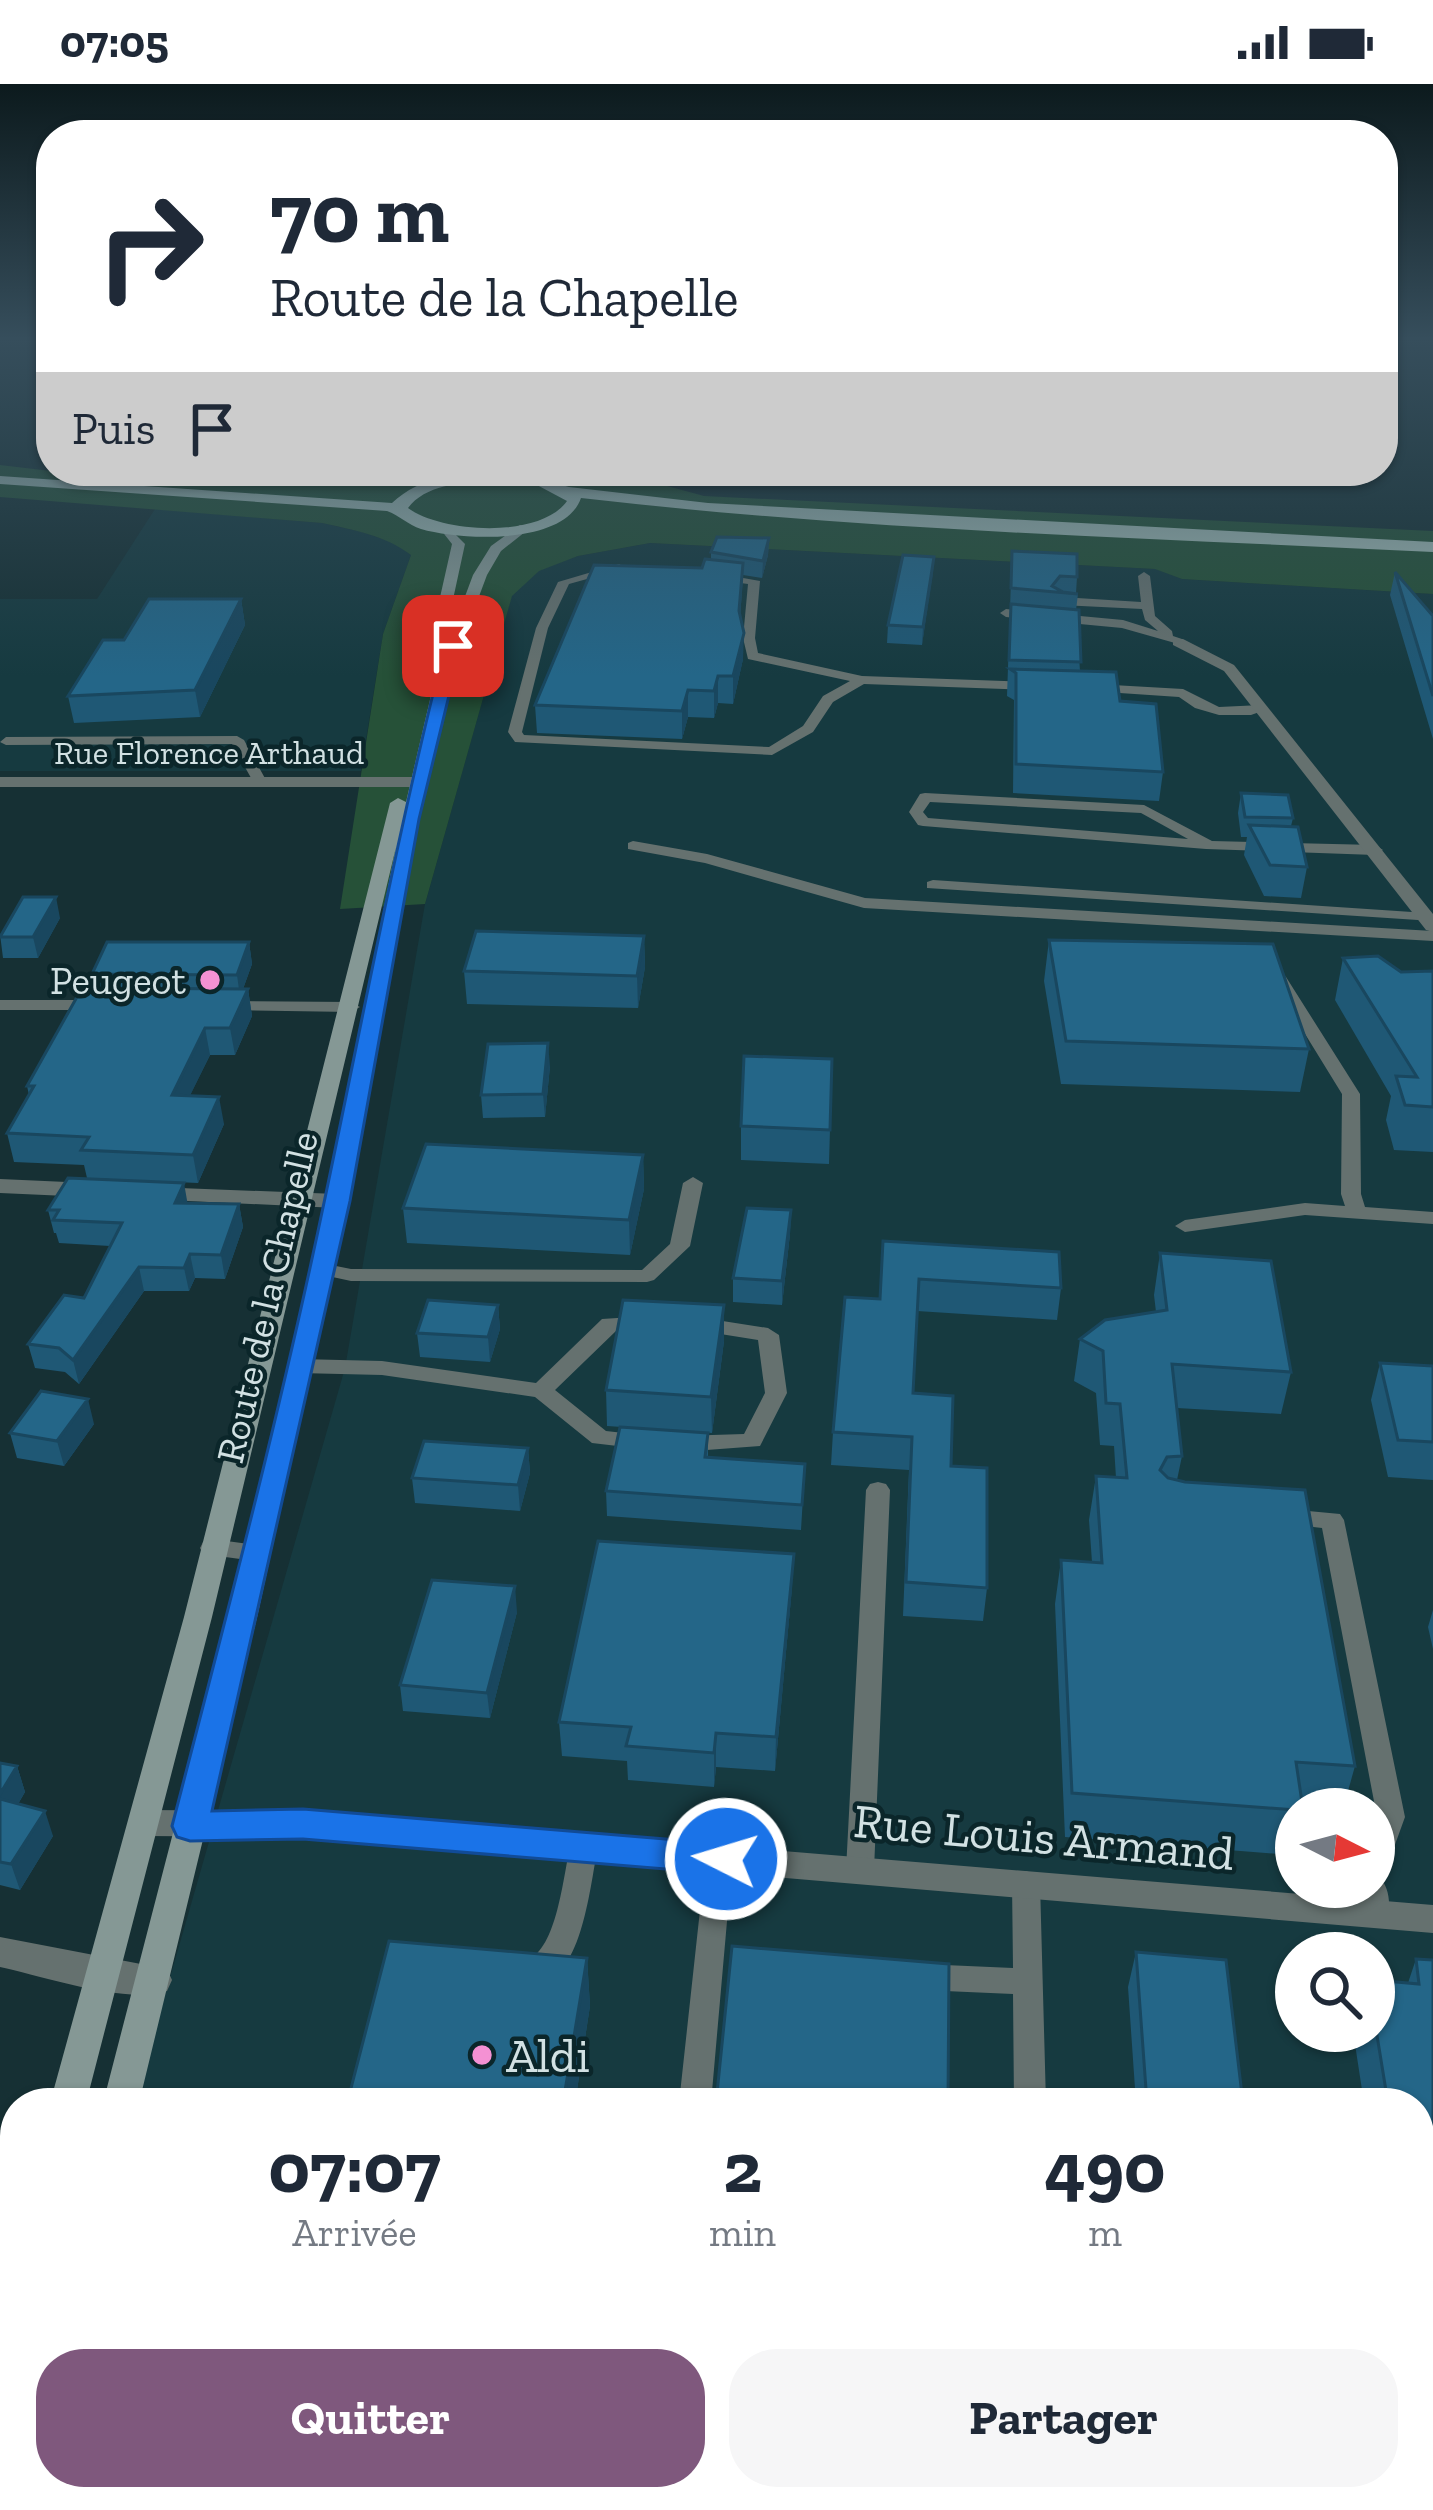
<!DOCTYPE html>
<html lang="fr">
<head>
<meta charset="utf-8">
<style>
	:root { --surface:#fff; --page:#f6f6f7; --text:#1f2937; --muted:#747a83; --accent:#7f587d }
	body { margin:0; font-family:"Zilla Slab",serif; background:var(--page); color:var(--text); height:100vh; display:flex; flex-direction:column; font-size:45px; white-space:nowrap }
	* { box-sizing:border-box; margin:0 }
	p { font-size:39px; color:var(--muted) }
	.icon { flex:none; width:66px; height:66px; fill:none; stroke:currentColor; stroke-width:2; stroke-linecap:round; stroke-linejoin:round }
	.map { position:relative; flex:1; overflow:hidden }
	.side { position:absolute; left:0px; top:2004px; width:1434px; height:423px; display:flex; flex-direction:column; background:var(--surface); border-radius:48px 48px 0 0; box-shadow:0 3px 9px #0004 }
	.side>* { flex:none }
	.guide { position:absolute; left:36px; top:36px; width:1362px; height:366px; border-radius:48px; box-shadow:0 3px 9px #0004; background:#fff; color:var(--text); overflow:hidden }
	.needle { width:78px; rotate:96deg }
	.controls { position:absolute; left:1275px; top:1704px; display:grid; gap:24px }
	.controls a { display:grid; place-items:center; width:120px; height:120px; border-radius:50%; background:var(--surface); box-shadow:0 3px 9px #0004; font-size:60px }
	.pin { position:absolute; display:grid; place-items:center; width:102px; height:102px; color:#fff; margin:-51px; border-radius:24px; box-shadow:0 6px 18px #0006 }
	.me { position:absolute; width:132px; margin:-66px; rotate:275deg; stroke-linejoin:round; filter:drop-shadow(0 0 9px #0008) }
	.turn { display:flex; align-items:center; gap:42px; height:252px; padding:0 36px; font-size:54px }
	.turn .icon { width:156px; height:156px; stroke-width:2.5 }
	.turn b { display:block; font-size:84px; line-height:102px }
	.then { display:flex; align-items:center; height:114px; padding:0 36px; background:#0003; gap:24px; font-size:45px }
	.eta { display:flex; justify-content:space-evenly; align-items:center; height:204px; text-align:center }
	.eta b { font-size:72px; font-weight:700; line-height:84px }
	.button { display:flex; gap:24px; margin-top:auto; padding:24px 36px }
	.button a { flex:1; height:138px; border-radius:48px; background:var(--accent); color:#fff; font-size:48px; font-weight:700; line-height:138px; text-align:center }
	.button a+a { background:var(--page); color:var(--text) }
	.status { display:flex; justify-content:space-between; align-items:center; height:84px; padding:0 60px; background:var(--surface); direction:ltr }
	.status svg { height:33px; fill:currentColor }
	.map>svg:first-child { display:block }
</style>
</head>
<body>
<div class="status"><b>07:05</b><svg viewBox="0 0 49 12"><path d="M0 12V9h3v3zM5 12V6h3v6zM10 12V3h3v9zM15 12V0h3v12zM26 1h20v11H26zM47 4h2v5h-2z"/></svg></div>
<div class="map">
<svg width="1433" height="2426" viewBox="0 0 1433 2426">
	<rect width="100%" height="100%" fill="#163034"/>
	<path fill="#163a40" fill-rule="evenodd" d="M155,425L322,439L362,448L397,460L411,471L383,550L361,687H0V515H97Z
		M650,459L1156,485L1182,495L1433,510V2426H16L20,2412H1419V2019H134L345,1284L425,820L512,511L539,486L578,472ZM1296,1725H1374V1803H1296ZM1296,1869H1374V1947H1296Z"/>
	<path fill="#265138" d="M0,381L51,387H612L704,412L1433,447V510L1182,495L1155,485L650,459L578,472L539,487L512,512L425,820L340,825L383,550L411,471C385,451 353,446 322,439L0,413Z"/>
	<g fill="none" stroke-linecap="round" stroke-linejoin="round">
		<path fill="#65716f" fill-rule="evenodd" d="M619,480L625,483L623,485L569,500L548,544L522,648L524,651L769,663L803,642L823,612L850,597L748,575L743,554L748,500L711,495V491L715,489L760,497L755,554L758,569L862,592L1033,598L1040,602L1033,606L864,600L833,618L813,648L772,671L515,658L508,648L536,544L558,498Z
			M1144,488L1150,492L1155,532L1172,547L1173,552L1182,555V561L1122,544L1006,533L1000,529L1006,525L1123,536L1158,547L1145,536L1142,525L1061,521L1055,517L1061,513L1141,518L1138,492Z
			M1095,600L1183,605L1219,623L1261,621L1268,625L1251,631H1219L1195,624L1179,613L1090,607L1088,604Z
			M237,652L244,656L267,698L265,701H255L232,660L6,661L0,658L6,653Z
			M925,709L1144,721L1212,757L1375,761L1383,766L1375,771L1206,765L923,742L918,741L909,728L920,710ZM930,718L1141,729L1188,755L928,734L923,728Z
			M633,757L707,770L865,814L1433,847V857L864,824L705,779L628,765V759Z
			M933,796L1427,829L1433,831V837L927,804V798Z
			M1278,888L1286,893L1360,1010L1361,1110L1365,1123L1433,1128V1140L1305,1131L1185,1148L1175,1142L1185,1136L1305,1119L1345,1122L1341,1110L1342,1010L1270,893Z
			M0,916H101L110,921L101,926H0Z
			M223,917L351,918L360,923L351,928L217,926V918Z
			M693,1093L703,1099L690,1162L654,1196L647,1198L351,1197L314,1189L311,1185L321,1179L351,1185L642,1186L670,1160L683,1099Z
			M648,1232L659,1239L656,1244L616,1247L555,1306L606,1347L651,1352L654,1357L651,1362L643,1365L592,1359L535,1313L382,1291L299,1289L288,1282L299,1275L382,1277L536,1299L602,1235Z
			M697,1233L768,1244L779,1251L787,1309L760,1362L680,1368L672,1365L669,1360L672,1355L680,1352L744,1350L765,1309L758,1256L689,1245L686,1240L689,1235Z
			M878,1398L886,1400L890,1406L874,1786L870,1794L860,1798L850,1794L846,1786L866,1406L870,1400Z
			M1287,1425L1340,1430L1344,1436L1405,1733L1384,1791L1379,1793C1390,1803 1392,1825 1385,1839L1375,1842L1365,1839L1358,1803H1374V1742L1377,1733L1322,1444L1279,1439L1275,1433L1279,1427Z
			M212,1455L264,1462L267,1468L264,1474L255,1477L203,1470L200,1464L203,1458Z
			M584,1751L594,1755L598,1763C590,1799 581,1914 527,1894L522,1885L527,1876C557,1865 563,1793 570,1763L574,1755Z
			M726,1763L736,1767L740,1775L728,1826L711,2019H679L700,1826L716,1767Z
			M1026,1787L1036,1791L1040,1799L1046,2019H1014L1013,1910L922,1906L911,1902L907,1893L911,1884L922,1880L1013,1884L1012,1799L1016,1791Z
			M828,2412H985L993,2426H827L825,2420Z
			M1013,2412H1049V2426H1013Z"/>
		<path fill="#65716f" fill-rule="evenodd" d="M1173,555H1183L1234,581L1433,830V848L1426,846L1224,587L1173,561Z
			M0,693H418L426,698L418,703H0Z
			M0,1095L89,1099L100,1106L89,1113L0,1109Z
			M154,1103L337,1110L348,1117L337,1124L146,1115L143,1110L146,1105Z
			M144,1726L303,1727L1433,1821V1849L303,1753L144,1752L133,1748L128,1739L133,1730Z
			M0,1853L167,1885L172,1896L167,1907C126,1921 43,1892 0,1883Z"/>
		<path fill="#859895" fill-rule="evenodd" d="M526,387H540L555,399L545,402Z
			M520,441L530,444L501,467L487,491L450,590L418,735L348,1117L258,1529L139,2019H103L230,1529L326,1117L396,763L212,1533L86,2019H50L184,1533L390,719L398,714L406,718L436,590L473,491L491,462Z
			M447,442L465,460L439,580L432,584L425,580L452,460L441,446Z
			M15,2171V2249L0,2258V2180Z
			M15,2374V2412H31L27,2426H0V2381Z"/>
		<path fill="#9eb7b2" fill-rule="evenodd" d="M515,388L569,403L708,419L1433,458V468C1149,454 864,447 581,414C565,461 462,457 421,445C408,441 399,431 387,427L0,400V392L392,419C425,388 473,387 515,388ZM488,396L537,401L567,417C540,455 442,449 408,424C425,401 460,399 488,396Z"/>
	</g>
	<path fill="#1f5875" d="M769,454L768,471L762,494L743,491L740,534L743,575L733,620L718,619L714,634L688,633L682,655L537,649L535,621L702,484L711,475V468Z
		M1012,467L1077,493L1076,509L1078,510L1076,526L1080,587L1120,617L1163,688L1159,717L1013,709L1014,616L1007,612Z
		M934,473L922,561L887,559L888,541Z
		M1395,488L1433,532V655L1390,511Z
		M241,515L245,541L200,633L74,639L68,612L124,556Z
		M1241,709L1293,734L1291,742L1307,783L1301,814L1264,812L1244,771L1247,753H1241L1238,729Z
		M60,834L38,874H3L0,850Z
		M644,852L645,883L638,924L467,920L464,887Z
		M1049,856L1309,965L1300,1008L1061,1000L1044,897Z
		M249,858L252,880L243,905H248L252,932L235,971H210L190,1011L224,1040L198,1099L87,1094L84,1081L14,1078L7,1049L29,1011L27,1002L95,904L92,890Z
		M1343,874L1401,888L1433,887V1068L1394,1066L1386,1036L1391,1012L1335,916Z
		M832,975L829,1080L741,1076V1042Z
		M550,982L545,1033L483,1034L481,1011Z
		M643,1071L644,1105L630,1171L407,1159L403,1124Z
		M187,1119L239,1120L243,1143L225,1195L195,1194L189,1207H144L79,1300L65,1288L35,1284L28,1260L84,1214L110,1162L59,1159L56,1149H54L48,1126Z
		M791,1126L790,1150L782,1221L733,1218V1194Z
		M883,1157L1061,1204L1057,1236L917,1227L913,1309L951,1382L987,1504L983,1537L903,1532L909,1386L831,1381L833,1348L880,1215Z
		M1160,1169L1291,1288L1281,1330L1177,1324L1182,1372L1177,1396L1355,1682L1343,1725L1303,1723L1296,1725V1754L1291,1771L1065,1753L1055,1520L1061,1476L1092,1478L1089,1436L1096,1392L1116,1394L1114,1362L1100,1361L1096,1309L1074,1297L1080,1255L1156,1228L1154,1211Z
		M498,1221L500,1245L490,1278L420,1273L417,1249Z
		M724,1221V1257L712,1349L607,1342L606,1306Z
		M1380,1279L1433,1282V1396L1388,1393L1371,1316Z
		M94,1340L64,1382L17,1374L10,1349Z
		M708,1349V1373L805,1380L801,1446L607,1432L606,1407Z
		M528,1364L530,1389L520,1427L415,1419L412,1394Z
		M792,1503L775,1687L716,1683L714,1703L628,1696L627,1677L562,1672L559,1638Z
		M1433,1526V1565L1428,1543Z
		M517,1528L490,1634L403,1627L400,1601Z
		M0,1679L17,1682L25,1708L18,1720L53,1752L20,1806L0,1801Z
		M1136,1868L1243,2019H1136L1128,1903Z
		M587,1874L590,1922L575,2019H350L349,2012Z
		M1416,1875L1433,1876V2291L1419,2290V2019H1364L1353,1947H1374V1896L1408,1899Z
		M1341,2412H1419L1433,2426H1343Z"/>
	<path fill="#19475f" d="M769,454L768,471L762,494L763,477Z
		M934,473L933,490L922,561L923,543Z
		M241,515L245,541L200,633L195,606Z
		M744,549L743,575L733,620V592Z
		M718,592V619L714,634V607Z
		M688,606V633L682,655V627Z
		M56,813L60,834L38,874L33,853Z
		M644,852L645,883L638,924L637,892Z
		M249,858L252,880L240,913L237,891Z
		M248,905L252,932L235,971L230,944Z
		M205,944L210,971L177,1038L172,1011Z
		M548,959L550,982L545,1033L543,1010Z
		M219,1013L224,1040L198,1099L193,1071Z
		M643,1071L644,1105L630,1171L629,1136Z
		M184,1099L188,1122L175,1119Z
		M239,1120L243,1143L225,1195L221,1171Z
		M791,1126L790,1150L782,1221V1197Z
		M190,1170L195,1194L189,1207L184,1184Z
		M139,1183L144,1207L79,1300L73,1276Z
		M498,1221L500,1245L490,1278L488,1253Z
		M724,1221V1257L712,1349L711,1313Z
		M88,1315L94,1340L64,1382L57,1357Z
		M528,1364L530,1389L520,1427L518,1401Z
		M794,1470L792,1503L775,1687L776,1653Z
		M515,1502L517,1528L490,1634L487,1609Z
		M716,1649V1683L714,1703V1669Z
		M17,1682L25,1708L6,1740L0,1723V1710Z
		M45,1727L53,1752L20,1806L11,1780Z
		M587,1874L590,1922L575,2019H563Z"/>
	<path fill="#246688" stroke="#19475f" stroke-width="3" d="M717,453L769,454L763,477L711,468Z
		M1012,467L1077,470V493L1060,492L1052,502L1063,508L1078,510L1011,504Z
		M903,471L934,473L923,543L888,541Z
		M705,475L743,479L739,527L744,549L733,592H718L714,607L688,606L682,627L535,621L594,481L702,484Z
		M1395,488L1433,532V612Z
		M149,515H241L195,606L68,612L103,556H124Z
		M1011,520L1079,526L1081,578L1009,576Z
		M1010,585L1116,588L1120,617L1156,620L1163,688L1016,680V589Z
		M1241,709L1288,711L1293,734L1245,733Z
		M1249,741L1298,743L1307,783L1270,781Z
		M23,813H56L33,853H0Z
		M476,847L644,852L637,892L464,887Z
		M1049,856L1273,860L1309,965L1066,957Z
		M107,858H249L237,891L92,890Z
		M1378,872L1401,888L1433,887V1023L1405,1021L1396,992L1417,993L1343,874Z
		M82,904L248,905L230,944H205L172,1011L219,1013L193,1071L81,1066L89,1053L7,1049L34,1002H27Z
		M548,959L543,1010L481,1011L488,960Z
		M744,972L832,975L830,1046L741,1042Z
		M426,1060L643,1071L629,1136L403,1124Z
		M68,1094L184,1099L175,1119L239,1120L221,1171L190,1170L184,1184L139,1183L73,1276L59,1264L28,1260L64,1211L84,1214L122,1139L53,1136L59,1126H48Z
		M747,1124L791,1126L782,1197L733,1194Z
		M883,1157L1059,1168L1061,1204L919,1195L913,1309L953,1312L951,1382L987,1384V1504L906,1498L912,1353L833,1348L845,1213L880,1215Z
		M1160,1169L1271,1177L1291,1288L1172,1280L1182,1372L1167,1373L1160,1386L1168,1394L1185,1398L1305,1406L1355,1682L1296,1678L1303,1725L1296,1726L1072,1709L1061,1476L1102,1479L1096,1392L1127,1394L1120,1320L1106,1319L1103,1267L1080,1255L1105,1236L1167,1226Z
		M428,1216L498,1221L488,1253L417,1249Z
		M623,1216L724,1221L711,1313L606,1306Z
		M1380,1279L1433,1282V1358L1398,1356Z
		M41,1307L88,1315L57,1357L10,1349Z
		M620,1343L708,1349L705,1373L805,1380L802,1421L606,1407Z
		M424,1357L528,1364L518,1401L412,1394Z
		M598,1457L794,1470L776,1653L716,1649L714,1669L626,1662L631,1643L559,1638Z
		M432,1496L515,1502L487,1609L400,1601Z
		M0,1679L17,1682L0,1710Z
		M0,1715L45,1727L11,1780L0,1778Z
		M389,1857L587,1874L563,2019H367L369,2014L349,2012Z
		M732,1862L949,1880L948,2019H716Z
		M1136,1868L1226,1876L1243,2019H1147Z
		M1416,1875L1433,1876V2244H1425L1419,2205V2019H1388L1374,1933V1896L1419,1900Z
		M1419,2390L1429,2391L1433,2426H1357L1355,2412H1419Z"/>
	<linearGradient id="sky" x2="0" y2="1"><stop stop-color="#0c1a1d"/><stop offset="0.43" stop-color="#364e5c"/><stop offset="1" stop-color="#364e5c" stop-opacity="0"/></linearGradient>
	<rect width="1433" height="592" fill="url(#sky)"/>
	<path fill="#1a73e8" stroke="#114b97" stroke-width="3" d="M453,557L461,562L419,735L350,1117L212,1727L303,1725L726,1760L739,1764L744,1775L739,1786L726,1790L303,1755L190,1757L177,1753L172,1742C226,1534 281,1325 325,1114C364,929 398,745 445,562Z"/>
	<g fill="#f491d3" stroke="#0b262a" stroke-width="4.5">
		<circle cx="210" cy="896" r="12"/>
		<circle cx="482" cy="1971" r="12"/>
	</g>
	<g text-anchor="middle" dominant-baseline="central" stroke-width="9" stroke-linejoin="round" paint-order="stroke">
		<g font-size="33" fill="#d2e1e3" stroke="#0b262a">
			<text x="209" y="668">Rue Florence Arthaud</text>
		</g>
		<g font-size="39" fill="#d2e1e3" stroke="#0b262a" text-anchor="end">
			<text x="186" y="896">Peugeot</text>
		</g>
		<g font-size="39" fill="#d2e1e3" stroke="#0b262a">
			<text transform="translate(267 1213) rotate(-77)">Route de la Chapelle</text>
		</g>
		<g font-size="48" fill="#d2e1e3" stroke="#0b262a">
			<text transform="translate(1044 1753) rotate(5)">Rue Louis Armand</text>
		</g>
		<g font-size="48" fill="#d2e1e3" stroke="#0b262a" text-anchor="start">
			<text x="506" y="1971">Aldi</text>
		</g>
	</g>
</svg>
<div class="controls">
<a><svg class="needle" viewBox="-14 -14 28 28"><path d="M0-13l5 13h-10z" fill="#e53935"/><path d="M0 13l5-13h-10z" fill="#747a83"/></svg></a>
<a><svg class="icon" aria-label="search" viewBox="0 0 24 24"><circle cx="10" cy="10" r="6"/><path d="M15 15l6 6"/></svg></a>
</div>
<div class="pin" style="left:453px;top:562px;background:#d93025"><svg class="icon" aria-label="arrive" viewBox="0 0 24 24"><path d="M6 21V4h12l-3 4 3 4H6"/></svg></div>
<svg class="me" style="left:726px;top:1775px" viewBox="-20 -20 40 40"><circle r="17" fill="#1a73e8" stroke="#fff" stroke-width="3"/><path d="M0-11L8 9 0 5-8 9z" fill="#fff"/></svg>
<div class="guide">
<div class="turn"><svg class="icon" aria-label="right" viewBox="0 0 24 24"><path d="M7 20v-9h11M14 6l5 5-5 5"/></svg><div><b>70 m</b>Route de la Chapelle</div></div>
<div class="then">Puis<svg class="icon" aria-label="arrive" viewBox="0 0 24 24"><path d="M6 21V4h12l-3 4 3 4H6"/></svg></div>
</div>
<section class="side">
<div class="eta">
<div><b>07:07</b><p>Arrivée</p></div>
<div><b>2</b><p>min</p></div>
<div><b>490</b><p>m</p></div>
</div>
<div class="button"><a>Quitter</a><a>Partager</a></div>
</section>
</div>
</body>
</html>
